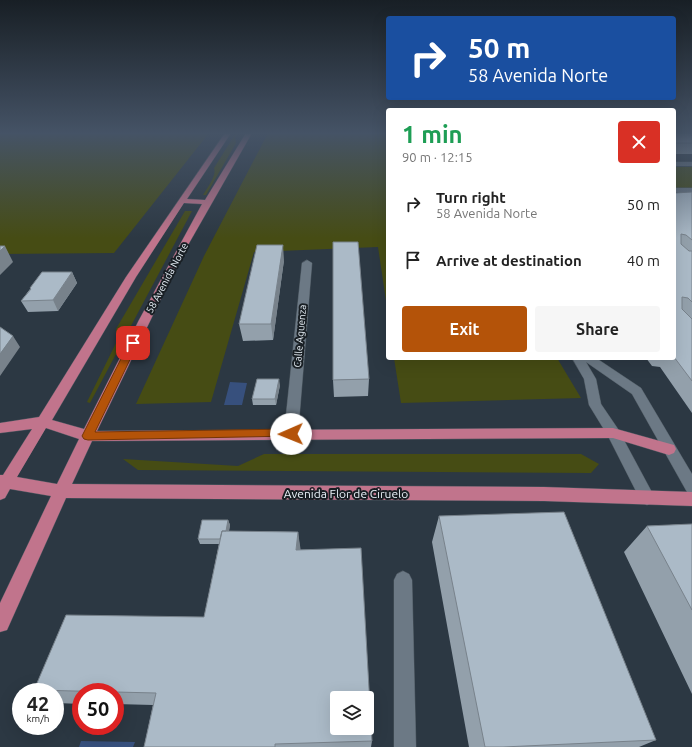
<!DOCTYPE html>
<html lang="en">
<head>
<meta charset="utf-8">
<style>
	:root { --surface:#fff; --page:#f6f6f6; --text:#222; --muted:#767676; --accent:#b45309 }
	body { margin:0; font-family:Ubuntu,sans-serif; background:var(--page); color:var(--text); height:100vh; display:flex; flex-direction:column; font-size:15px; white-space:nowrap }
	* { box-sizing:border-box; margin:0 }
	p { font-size:13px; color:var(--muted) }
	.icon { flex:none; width:22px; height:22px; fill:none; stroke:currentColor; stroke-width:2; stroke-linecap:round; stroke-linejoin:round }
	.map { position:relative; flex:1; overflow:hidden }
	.panel { position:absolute; left:386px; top:108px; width:290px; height:252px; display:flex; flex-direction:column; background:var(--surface); border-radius:4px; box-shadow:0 4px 16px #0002 }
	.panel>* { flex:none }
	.banner { position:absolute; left:386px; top:16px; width:290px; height:84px; border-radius:4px; box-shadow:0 4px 16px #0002; background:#1a4fa0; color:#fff; overflow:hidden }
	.tools { position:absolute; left:330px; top:691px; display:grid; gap:8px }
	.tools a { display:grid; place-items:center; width:44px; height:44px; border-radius:4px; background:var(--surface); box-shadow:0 4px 16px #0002; font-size:20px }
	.speed { position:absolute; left:12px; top:683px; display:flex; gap:8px; font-size:20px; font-weight:700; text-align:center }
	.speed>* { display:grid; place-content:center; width:52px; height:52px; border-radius:50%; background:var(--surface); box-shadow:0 4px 16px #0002; line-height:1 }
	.speed small { font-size:10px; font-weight:400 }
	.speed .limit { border:6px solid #d22; background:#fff; color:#111 }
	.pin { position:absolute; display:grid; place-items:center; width:34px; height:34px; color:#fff; margin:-17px; border-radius:8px; box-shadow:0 2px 6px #0006 }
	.me { position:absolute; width:44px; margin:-22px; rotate:269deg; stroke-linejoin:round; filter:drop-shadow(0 0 3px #0008) }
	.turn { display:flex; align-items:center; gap:14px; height:84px; padding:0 16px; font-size:18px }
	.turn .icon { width:52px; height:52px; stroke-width:2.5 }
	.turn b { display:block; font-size:28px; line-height:34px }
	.round { display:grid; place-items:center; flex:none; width:42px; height:42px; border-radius:4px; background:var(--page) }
	.headline { display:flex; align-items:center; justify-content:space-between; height:68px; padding:0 16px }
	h1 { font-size:24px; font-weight:700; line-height:30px; color:#1e9e55 }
	.primary-button { display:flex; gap:8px; margin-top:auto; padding:8px 16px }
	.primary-button a { flex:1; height:46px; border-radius:4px; background:var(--accent); color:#fff; font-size:16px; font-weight:700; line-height:46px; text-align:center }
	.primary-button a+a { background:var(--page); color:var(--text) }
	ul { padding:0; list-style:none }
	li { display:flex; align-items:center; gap:12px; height:56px; padding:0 16px }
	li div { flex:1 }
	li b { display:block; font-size:15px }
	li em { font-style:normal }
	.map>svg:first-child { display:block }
</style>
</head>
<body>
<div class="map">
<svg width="692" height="747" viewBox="0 0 692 747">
	<rect width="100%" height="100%" fill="#2c3843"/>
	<path fill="#464c14" d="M0,133H209L114,253L0,254Z
		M236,133H238L235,137L236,143L206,195H203C207,188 217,176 214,168Z
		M268,133H388V314L378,247L254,252L211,402L136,404L204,256Z
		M674,167H692V188H674Z
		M185,211H192L90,403L87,402L116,343V329Z
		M394,358H557L581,398L401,403Z
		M264,454H581L599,464L591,473L138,470L123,459L238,466Z"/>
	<path fill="#37507d" d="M230,382L247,383L242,405H224Z
		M81,741L135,742L133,747H79Z"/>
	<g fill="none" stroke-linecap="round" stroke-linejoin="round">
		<defs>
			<path id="minor" d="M674,162H692V166H674Z
				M674,188H692V192H674Z
				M307,260L312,263L298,434L296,438L291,439L286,438L284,434L302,263Z
				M572,358H596L641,388L692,474V493L687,492L632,394L586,362L596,379L601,404L618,429L655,498L652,503L647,505L642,503L608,436L589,405L584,379Z
				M403,571L409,574L412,580L416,747H394V580L397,574Z"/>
			<path id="major" d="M225,133H231L187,199L205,200L246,133H252L180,259L97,431L613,428L674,445L676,449L674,453L669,455L613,438L92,441L72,484L544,487L692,492V506L544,501L66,498L7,630L0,632V603L51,496L10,489L5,498L0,500V475H3L32,429L0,433V423L39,417L126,277ZM184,203L202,204L139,320L84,429L52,420L136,277ZM46,428L79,439L57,484L17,477Z"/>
		</defs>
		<use href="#minor" stroke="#4b565f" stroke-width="1"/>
		<use href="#major" stroke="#4b565f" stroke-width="1"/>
		<use href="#minor" fill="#6c7985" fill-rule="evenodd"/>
		<use href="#major" fill="#c1748c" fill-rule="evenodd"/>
	</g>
	<path fill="#93a0ab" d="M674,133H692V154H674Z
		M674,192L675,193L692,192V413L660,367L652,366L646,358H674Z
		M284,260L273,340L243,341L239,324Z
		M72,272L77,283L58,311L28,312L21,301L30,289V288Z
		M369,379L368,396L334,397L333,380Z
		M280,385L276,405H253L252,399Z
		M439,516L656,740L639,747H469L432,542Z
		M228,520L230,525L229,531L298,532L300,550L372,741L371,747H144L153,705L115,704V692H81V704L57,703L55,702V692H37L34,690L204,617L219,544H200L198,539Z
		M692,524V694L624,552L647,526Z"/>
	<path fill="#78828b" d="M283,245L284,260L273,340L271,324Z
		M5,246L13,262L0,275V251Z
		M72,272L77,283L58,311L53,300Z
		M13,336L20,347L0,376V354Z
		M279,379L280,385L276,405L275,399Z
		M228,520L230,525L226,545L224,539Z
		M298,532L301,552L296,550Z"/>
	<path fill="#abbac7" stroke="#78828b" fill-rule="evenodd" d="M674,133H692V143H674Z
		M674,192L675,193L692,192V240L686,235L681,234V244L689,251H692V302L688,298L682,297V309L692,319V381L674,357Z
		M333,242H358L369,379L333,380Z
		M257,245H283L271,324H239Z
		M0,246H5L0,251Z
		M42,272H72L53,300L21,301L31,289L30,288Z
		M0,327L13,336L0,354Z
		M257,379H279L275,399H252Z
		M564,512L656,740L503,747H485L439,516Z
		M202,520H228L226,531H222L220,539H198Z
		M692,524V610L647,526Z
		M222,531L298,532L296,550L361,548L372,741L275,744V747H144L156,693L34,690L66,615L204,617ZM337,698H367V728H337Z"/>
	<linearGradient id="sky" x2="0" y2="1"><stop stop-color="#181f25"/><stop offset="0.56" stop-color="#455366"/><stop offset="1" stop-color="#455366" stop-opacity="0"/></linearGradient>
	<rect width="692" height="238" fill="url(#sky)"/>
	<path fill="#b45309" stroke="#753606" d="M133,340L138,343L95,432L291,429L294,431L296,434L294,436L88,440L84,439L82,436L129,343Z"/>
	<g text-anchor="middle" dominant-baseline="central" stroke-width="4" stroke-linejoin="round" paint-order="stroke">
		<g font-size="10" fill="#e9f1f8" stroke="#191f24">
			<text transform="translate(167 278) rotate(-62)">58 Avenida Norte</text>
			<text transform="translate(300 336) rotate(-85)">Calle Aguenza</text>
		</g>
		<g font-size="12" fill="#e9f1f8" stroke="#191f24">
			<text x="346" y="493">Avenida Flor de Ciruelo</text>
		</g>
	</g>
</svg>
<div class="tools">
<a><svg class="icon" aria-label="layers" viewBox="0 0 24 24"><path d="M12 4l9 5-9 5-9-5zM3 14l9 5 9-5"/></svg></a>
</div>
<div class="speed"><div>42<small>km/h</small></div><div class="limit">50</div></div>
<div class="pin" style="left:133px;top:343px;background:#d93025"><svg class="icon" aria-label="arrive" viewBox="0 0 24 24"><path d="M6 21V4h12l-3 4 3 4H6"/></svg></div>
<svg class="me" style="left:291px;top:434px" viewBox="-20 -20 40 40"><circle r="19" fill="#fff"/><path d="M0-13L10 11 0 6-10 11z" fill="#b45309"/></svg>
<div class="banner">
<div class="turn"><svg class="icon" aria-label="right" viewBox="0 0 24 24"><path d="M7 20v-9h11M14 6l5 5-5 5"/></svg><div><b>50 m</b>58 Avenida Norte</div></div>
</div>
<section class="panel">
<div class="headline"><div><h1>1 min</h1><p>90 m · 12:15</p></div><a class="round" style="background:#d93025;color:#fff"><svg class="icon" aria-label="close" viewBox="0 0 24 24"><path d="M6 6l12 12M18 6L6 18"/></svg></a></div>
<ul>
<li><svg class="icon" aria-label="right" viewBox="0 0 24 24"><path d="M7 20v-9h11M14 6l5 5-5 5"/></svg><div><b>Turn right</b><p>58 Avenida Norte</p></div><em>50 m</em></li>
<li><svg class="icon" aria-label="arrive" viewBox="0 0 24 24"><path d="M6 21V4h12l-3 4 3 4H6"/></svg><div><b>Arrive at destination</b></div><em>40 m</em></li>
</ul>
<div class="primary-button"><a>Exit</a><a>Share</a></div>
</section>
</div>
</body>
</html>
